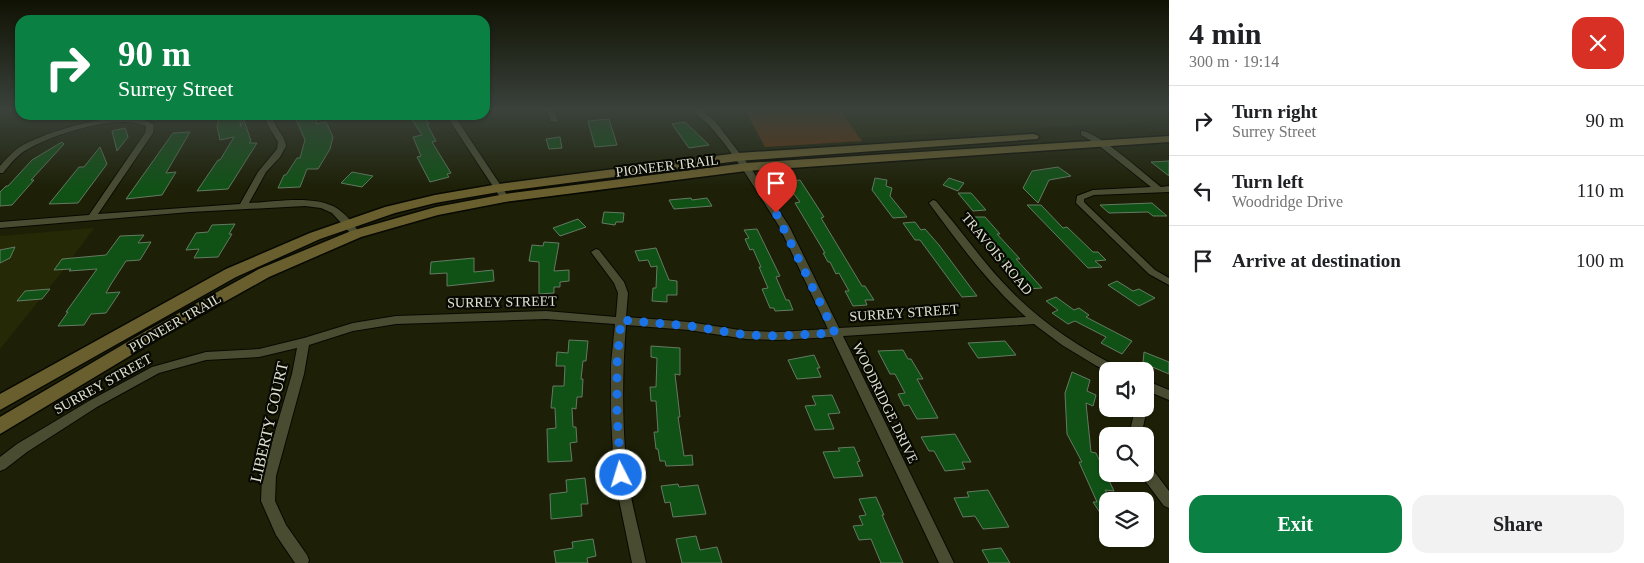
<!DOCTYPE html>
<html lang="en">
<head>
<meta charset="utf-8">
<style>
	:root { --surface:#fff; --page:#f2f2f2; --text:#202124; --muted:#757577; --line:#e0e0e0; --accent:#0b8043 }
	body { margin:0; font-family:Georgia,serif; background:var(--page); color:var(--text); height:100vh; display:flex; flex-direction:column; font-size:19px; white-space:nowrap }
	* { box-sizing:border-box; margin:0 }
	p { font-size:16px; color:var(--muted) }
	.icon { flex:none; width:28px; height:28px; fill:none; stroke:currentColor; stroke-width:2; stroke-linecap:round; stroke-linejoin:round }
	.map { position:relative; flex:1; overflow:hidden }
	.drawer { display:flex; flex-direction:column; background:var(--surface); width:475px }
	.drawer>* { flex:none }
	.guide { position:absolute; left:15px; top:15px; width:475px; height:105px; border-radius:15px; box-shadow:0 1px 4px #0004; background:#0b8043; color:#fff; overflow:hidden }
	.buttons { position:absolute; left:1099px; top:362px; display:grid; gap:10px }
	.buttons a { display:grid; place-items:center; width:55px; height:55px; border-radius:10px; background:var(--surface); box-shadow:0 1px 4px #0004; font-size:25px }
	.pin { position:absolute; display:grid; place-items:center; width:42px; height:42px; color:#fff; margin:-51px -21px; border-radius:50% 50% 50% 0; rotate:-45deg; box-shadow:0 0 5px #0007 }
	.pin .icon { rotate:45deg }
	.me { position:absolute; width:55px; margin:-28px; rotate:355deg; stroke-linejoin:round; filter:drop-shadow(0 0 4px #0008) }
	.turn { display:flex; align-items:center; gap:18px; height:105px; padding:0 20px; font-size:22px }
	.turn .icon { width:65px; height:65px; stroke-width:2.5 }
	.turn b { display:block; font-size:35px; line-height:42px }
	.round { display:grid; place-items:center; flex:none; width:52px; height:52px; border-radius:15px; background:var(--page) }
	.headline { display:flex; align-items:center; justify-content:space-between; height:85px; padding:0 20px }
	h1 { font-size:30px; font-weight:800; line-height:38px }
	.cta { display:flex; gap:10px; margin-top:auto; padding:10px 20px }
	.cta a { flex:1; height:58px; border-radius:15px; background:var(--accent); color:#fff; font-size:20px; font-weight:800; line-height:58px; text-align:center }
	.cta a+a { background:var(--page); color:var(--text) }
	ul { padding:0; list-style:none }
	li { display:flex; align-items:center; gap:15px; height:70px; padding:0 20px; border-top:1px solid var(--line) }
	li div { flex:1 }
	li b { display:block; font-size:19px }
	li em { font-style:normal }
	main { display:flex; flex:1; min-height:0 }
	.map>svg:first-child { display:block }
</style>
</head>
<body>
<main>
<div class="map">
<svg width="1169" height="563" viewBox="0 0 1169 563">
	<rect width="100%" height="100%" fill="#1d2006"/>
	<path fill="#262906" d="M840,110H1169V120L860,138Z
		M94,228L61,273L0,349V236Z"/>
	<path fill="#60310d" d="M745,110H840L862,141L765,147Z"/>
	<path fill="#105216" stroke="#647a63" d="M220,115H242L240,127L244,120L251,141L249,143H257L228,189L197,191L218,160H220L234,137L220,140L217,126Z
		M294,115H318L316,124L326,122L333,137L330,149L318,169H307L300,187L278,188L284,175H286L297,158H300L305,140Z
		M409,115H423L429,124H427L436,141L432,142L451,173L447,174L449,177L430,182L417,157L421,156L413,137L422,135Z
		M609,119L617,145L595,147L588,121Z
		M685,122L709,145L689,148L672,124Z
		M125,128L128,137L117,151L112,131Z
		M190,132L166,173L176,172L162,195L126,199L173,133Z
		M560,137L562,148L549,149L546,139Z
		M62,142L64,144L31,180H34L12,205L0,206V192L6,186H8L32,160Z
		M100,147L107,164L78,203L49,204L79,167H84Z
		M1169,161V176L1151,162Z
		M1058,167L1071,176L1049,180L1038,203L1023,188L1032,171Z
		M352,172L373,176L362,187L341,183Z
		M875,178L887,180L886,186L892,188L890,196L907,217L893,218L872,190Z
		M949,178L964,183L958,191L943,185Z
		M800,180L824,217L821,218L862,286H865L874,300H865L867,305L853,306L845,291H849L839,273L836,274L830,262H828L823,253H825L795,203L800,202L785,182Z
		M958,193H971L986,210L973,211Z
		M691,198L692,200L707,198L712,206L674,209L669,200Z
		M1152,203L1167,216H1153L1148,212L1109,213L1100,205Z
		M1027,205H1041L1063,228L1067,227L1093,252H1098L1106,260L1095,261L1102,267L1088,268Z
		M604,212L624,213L623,222H616L615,225L602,223Z
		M973,217H985L1000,234H997L1020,259H1016L1042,288L1027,289L992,250L973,225H979Z
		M578,219L586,227L560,236L553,228Z
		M915,222L921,230L925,229L939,245L977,296L962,297L920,240H915L903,223Z
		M235,224L229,234H232L218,257L194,258L199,249L186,250L196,233L208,232L212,225Z
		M757,229L780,276L776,277L786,300H789L793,310L775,311L774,308H770L762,289L768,288L759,267H761L753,249L750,250L745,239L749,238L744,230Z
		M144,235L138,243L151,242L140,260L126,261L111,284L106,293L120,292L106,313L91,314L84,325L58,326L68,312H66L97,269L69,271L71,269L54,270L62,259L106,255L120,236Z
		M544,242L559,243L554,271L569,270V281L560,282V287H554V293L539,294V262L529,261L532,245L543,246Z
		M15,247L10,258L0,263V250Z
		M656,248L669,280L677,281V295H667V302L652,301L653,288H656L657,266L651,267L648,260L639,261L635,251Z
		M474,258V272L493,270L494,281L447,286V273L430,274L431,262Z
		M1117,281L1133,291L1139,289L1155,298L1139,306L1108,285Z
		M50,289L42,299L17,301L25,291Z
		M1056,297L1074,310L1079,308L1089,315L1086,317L1132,341L1122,354L1101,343L1106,337L1075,321L1068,324L1052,313L1058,310L1046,301Z
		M569,340L588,341L586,361H583L581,379H583L582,397H577L576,409L572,408L573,427H576L577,442L570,443L572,461L548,462L547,429L556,428L555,408H551L553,386H564L565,366H556L557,352L568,353Z
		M1005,341L1016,355L978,358L968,343Z
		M651,346L680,348V375L675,374L680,417H678L684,456L692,455L693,465L666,466L665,461H660L658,449H656L654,432H658L656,401H651L650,387H656L657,358L651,357Z
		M903,350L908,359H911L923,379H917L938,418L917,419L909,405L904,406L898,394L905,393L895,374H890L878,351Z
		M1144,352L1169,362V374L1143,363Z
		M814,355L820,368H817L821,377L797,379L788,360Z
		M1072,372L1090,380L1087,391L1096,395L1093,406L1086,403L1091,452L1096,453L1114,491L1105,490L1113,501H1108V525L1093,502H1097L1079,462H1082L1067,434L1065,393Z
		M832,395L840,413L828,414L834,429L815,430L805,406L816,405L812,396Z
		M955,434L971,462H962L965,469L945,471L934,451H929L921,437Z
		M854,447L860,461L857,462L863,476L834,478L823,452L840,451L838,448Z
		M585,478L588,504H581L582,516L551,519L550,494L567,492L566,480Z
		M678,484L679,487L698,485L706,514L673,517L670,502L665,503L661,486Z
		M988,490L1009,527L983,529L975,516L963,517L954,498L969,497L967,492Z
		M876,497L884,515H882L903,563H881L871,539L859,540L853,526L863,525L859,516L866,515L859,499Z
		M696,536L700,550L717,547L722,563H682L676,539Z
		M593,539L596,556L587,558L588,563H556L554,551L573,548L572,542Z
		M1001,548L1010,563H989L982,550Z"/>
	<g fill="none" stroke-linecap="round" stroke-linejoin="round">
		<defs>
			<path id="street" d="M547,110H554L558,120L557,122H551Z
				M692,110H700L715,121L750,167L789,226L839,328L1026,317C988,284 958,242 929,203L933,200L936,201L944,211C966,237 986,266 1011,291C1042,323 1080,348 1120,368L1122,371L1108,372L1095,365L1062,345L1034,324L843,336L954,563H939L832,337L779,340L746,339L689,330L626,325C622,374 622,424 627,473C631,503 640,534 646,563H632L614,475L611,415V364L615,324L546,319L396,324L353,331L309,345L304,374L276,476L275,501L286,525L307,555L309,560L308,563H295L276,535L261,501L262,476L292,374L297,348L259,357L206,360L159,373L97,407L27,452L5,469L0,471V457L17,444L89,401L152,367L206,352L259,349L304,338L353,323L396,316L546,311L616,317L618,293L614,283L591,252L596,249L599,250L624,282L628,293L626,317L689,322L746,331L779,332L828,329L779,226L742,168L724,143L709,125Z
				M265,115H273C273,128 285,134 286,146L280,157L266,172L249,203C275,202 316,194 338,209C347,215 353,224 359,232L361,234L359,236H353L332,213L321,208L305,206L190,212L0,228V222L89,215L145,133L146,126C118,113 54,134 28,149C18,154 10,164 3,173H0V166C7,158 14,150 23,145C48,131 130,105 154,125L153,133L98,214L240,204L258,172L277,149L278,142L267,124Z
				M446,115H454L509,198L508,200H502Z
				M1081,131C1096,130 1147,176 1161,187L1169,186V192L1094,195L1084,199V202L1089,207L1155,270L1169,278V285L1149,274L1076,203L1077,196L1093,190L1151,187L1097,144L1081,135Z
				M1145,380L1169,390V400L1145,390Z
				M1145,405L1147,409L1141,436H1129L1135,409H1145Z
				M1145,464L1150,466L1169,491V508L1164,506L1140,474H1145Z"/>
			<path id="secondary" d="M1033,134L1037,135L1039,137L1037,139L738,161L499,192L435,203L395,213L320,239L236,277L0,410V394L226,269L310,233L385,207L435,195L499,184L738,153Z
				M1169,136V142L746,171L505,202L438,215L361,237L269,277L158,339L0,434V417L146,331L259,269L351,231L436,207L505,194L746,163Z"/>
		</defs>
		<use href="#street" stroke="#080900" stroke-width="2"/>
		<use href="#secondary" stroke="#080900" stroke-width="3"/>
		<use href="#street" fill="#494c31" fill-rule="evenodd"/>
		<use href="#secondary" fill="#695e2e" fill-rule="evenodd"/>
	</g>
	<linearGradient id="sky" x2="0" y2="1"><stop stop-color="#101203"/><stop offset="0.58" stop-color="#3a423b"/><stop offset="1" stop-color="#3a423b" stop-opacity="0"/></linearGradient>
	<rect width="1169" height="189" fill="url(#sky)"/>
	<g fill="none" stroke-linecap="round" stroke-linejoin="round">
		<path stroke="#1a73e8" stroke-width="9" stroke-dasharray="0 16.2" d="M621,475L617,415V364L621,320L690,326L746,335L778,336L835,333L776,213"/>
	</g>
	<g text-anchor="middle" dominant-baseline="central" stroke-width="4.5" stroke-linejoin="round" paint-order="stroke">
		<g font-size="14" fill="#dfe1d1" stroke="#080902">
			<text transform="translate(667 166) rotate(-7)">PIONEER TRAIL</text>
			<text transform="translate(997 254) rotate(50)">TRAVOIS ROAD</text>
			<text transform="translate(502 302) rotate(-1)">SURREY STREET</text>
			<text transform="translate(904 313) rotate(-4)">SURREY STREET</text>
			<text transform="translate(175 323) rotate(-30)">PIONEER TRAIL</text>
			<text transform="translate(103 384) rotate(-29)">SURREY STREET</text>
			<text transform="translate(885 403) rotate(64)">WOODRIDGE DRIVE</text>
		</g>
		<g font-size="16" fill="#dfe1d1" stroke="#080902">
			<text transform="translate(269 422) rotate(-77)">LIBERTY COURT</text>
		</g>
	</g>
</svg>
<div class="buttons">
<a><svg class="icon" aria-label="sound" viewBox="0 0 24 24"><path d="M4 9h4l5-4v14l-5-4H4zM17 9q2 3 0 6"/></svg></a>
<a><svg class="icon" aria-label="search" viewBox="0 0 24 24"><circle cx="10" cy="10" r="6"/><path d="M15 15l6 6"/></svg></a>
<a><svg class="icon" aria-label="layers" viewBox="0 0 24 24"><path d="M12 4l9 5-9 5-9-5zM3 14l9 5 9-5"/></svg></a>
</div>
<div class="pin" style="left:776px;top:213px;background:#d93025"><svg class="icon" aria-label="arrive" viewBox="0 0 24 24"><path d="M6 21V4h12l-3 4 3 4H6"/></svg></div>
<svg class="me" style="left:621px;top:475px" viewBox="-20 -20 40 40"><circle r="17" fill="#1a73e8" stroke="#fff" stroke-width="3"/><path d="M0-11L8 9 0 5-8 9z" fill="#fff"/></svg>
<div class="guide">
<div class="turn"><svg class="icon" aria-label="right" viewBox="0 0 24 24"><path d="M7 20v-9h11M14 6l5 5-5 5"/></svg><div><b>90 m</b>Surrey Street</div></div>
</div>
</div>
<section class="drawer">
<div class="headline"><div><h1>4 min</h1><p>300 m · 19:14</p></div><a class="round" style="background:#d93025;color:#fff"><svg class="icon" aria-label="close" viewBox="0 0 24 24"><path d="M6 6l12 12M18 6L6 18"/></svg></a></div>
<ul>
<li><svg class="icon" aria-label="right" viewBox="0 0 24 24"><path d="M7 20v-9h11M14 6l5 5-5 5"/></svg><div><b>Turn right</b><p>Surrey Street</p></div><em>90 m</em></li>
<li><svg class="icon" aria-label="left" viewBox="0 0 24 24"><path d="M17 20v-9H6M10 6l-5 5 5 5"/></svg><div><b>Turn left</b><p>Woodridge Drive</p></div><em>110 m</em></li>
<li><svg class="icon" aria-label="arrive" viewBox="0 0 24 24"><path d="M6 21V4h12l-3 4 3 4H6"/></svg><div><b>Arrive at destination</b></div><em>100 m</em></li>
</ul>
<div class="cta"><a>Exit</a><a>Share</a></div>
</section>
</main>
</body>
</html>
